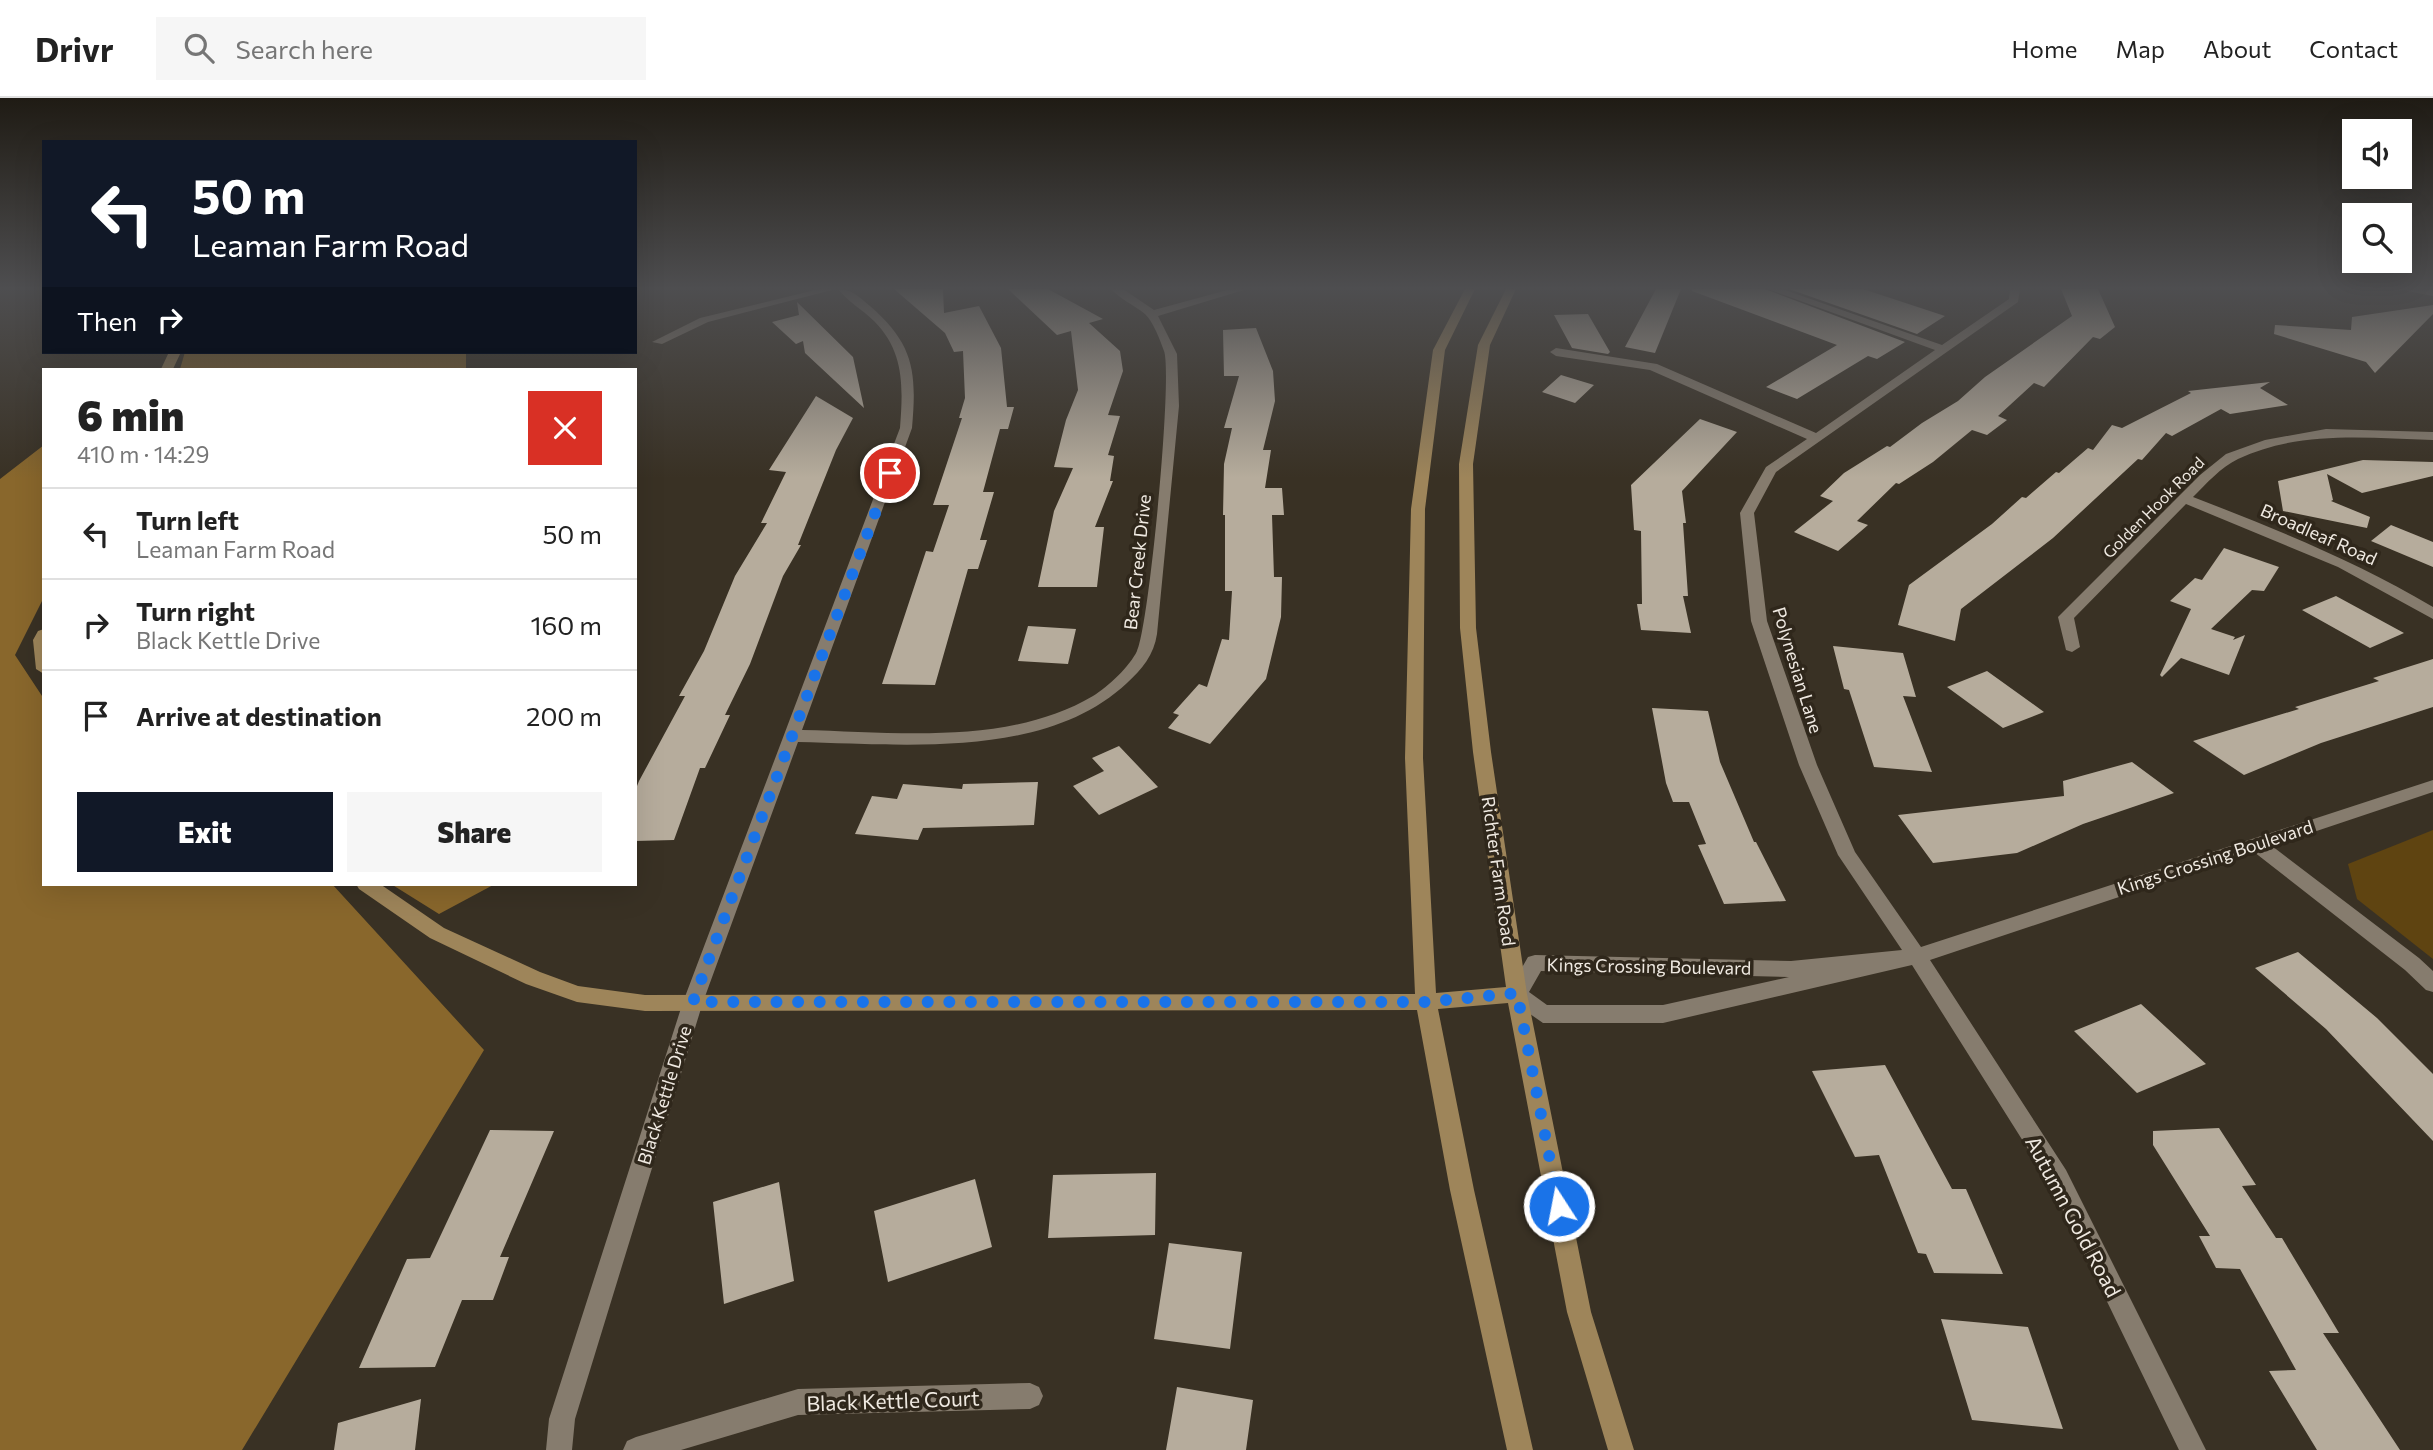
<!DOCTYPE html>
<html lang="en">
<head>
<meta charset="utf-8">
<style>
	:root { --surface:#fff; --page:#f6f6f6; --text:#222; --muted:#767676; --line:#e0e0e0; --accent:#111827 }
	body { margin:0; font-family:Commissioner,sans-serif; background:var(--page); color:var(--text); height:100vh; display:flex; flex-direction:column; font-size:26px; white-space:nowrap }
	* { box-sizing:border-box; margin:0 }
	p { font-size:23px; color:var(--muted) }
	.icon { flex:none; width:38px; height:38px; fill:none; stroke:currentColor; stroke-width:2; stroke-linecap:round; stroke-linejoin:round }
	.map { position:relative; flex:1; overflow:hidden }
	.side { position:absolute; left:42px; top:270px; width:595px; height:518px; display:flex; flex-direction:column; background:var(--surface); border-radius:0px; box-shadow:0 7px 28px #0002 }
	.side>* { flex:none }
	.guide { position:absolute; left:42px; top:42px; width:595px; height:214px; border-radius:0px; box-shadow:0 7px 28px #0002; background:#111827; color:#fff; overflow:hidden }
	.buttons { position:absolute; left:2342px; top:21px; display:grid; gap:14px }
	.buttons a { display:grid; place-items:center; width:70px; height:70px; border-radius:0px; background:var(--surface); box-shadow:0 7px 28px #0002; font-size:35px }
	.pin { position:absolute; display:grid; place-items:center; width:60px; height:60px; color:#fff; margin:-30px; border:4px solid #fff; border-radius:50%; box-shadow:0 2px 7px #0007 }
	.me { position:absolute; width:77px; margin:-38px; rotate:349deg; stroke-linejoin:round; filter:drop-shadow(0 0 5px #0008) }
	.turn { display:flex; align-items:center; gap:24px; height:147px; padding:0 35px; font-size:32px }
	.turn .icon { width:91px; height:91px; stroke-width:2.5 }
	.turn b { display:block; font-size:49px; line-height:60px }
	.then { display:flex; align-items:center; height:66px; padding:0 35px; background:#0003; gap:14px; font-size:26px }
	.round { display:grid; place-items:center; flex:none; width:74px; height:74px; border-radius:0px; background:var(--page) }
	.summary { display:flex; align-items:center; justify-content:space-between; height:119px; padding:0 35px }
	h1 { font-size:42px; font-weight:800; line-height:52px }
	.primary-button { display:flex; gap:14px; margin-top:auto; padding:14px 35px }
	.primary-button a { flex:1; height:80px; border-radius:0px; background:var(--accent); color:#fff; font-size:28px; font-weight:800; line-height:80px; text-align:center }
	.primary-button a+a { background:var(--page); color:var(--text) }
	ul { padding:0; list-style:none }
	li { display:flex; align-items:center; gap:21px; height:91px; padding:0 35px; border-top:2px solid var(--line) }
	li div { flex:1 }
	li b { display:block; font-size:26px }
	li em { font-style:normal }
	header { display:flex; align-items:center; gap:42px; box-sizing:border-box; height:98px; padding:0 35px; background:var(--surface); border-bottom:2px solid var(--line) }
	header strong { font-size:33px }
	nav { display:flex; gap:38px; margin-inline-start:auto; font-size:24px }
	.search { width:490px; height:63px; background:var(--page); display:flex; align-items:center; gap:18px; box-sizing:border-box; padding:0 24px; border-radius:0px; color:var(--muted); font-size:26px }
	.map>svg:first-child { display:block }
</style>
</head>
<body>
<header>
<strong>Drivr</strong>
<div class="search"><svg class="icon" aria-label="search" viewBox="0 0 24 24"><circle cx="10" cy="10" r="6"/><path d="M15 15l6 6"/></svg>Search here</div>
<nav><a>Home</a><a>Map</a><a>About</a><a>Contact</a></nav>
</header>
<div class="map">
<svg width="2433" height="1352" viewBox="0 0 2433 1352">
	<rect width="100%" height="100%" fill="#393124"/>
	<path fill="#5f4411" d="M2433,732V861L2357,801L2348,766Z"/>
	<path fill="#89672c" d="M185,254H466V271H180Z
		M44,347V499L15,557L44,601V786H332L484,952L242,1352H0V381Z
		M391,786H495L439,816Z"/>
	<path fill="#b6ac9c" d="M894,191H943L944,215L979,208L1001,250L1007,309H1014L1008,331H1000L983,394H994L980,442H987L978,471H968L935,587L882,586L926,453L933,454L949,407H933L962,320H959L965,300L963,253L954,254L945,235Z
		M1008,191H1048L1103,221L1089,225L1120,253L1123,273L1108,317L1120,318L1108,357L1114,358L1110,383H1113L1095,429H1104L1097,489H1038L1054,413L1073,370L1054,369L1066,322L1078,292L1071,233L1057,237Z
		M1656,191H1681L1655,255L1625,249Z
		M1692,191H1765L1905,244L1877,261L1868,258L1797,301L1766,289L1837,247L1692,193Z
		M1789,191H1863L1945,218L1917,236Z
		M2061,191H2098L2115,229L2100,241L2093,239L2044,289L2034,285L1998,318L2007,322L1987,337L1972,332L1933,364L1899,386L1896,385L1857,423L1868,427L1838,453L1794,434L1833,403L1820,398L1844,375L1887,348L1890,349L1922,325L1958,303L1985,279L2072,218Z
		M797,204L853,259L864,310L805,255L803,243L796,246L772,224L799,217Z
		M2433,207V216L2375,275L2366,264L2274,236L2275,227L2351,232L2352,219Z
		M1588,216L1610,254L1608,256L1572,250L1554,217Z
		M1256,230L1273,273L1275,303L1263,352H1271L1265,390H1282L1284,417H1272L1274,479H1282L1281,519L1266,581L1210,646L1168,630L1179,617L1173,615L1199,586L1207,589L1222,541L1229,542L1232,493H1225V417H1223L1224,366L1232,330H1224L1239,278H1224L1223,232Z
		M1561,277L1594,287L1575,305L1542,294Z
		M2270,284L2260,290L2288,307L2230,316L2221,311L2172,338L2166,335L2142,362L2138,361L2053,440L1961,511L1955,543L1898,527L1909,487L1992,426L2022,399L2026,400L2056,374L2059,375L2088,350L2093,352L2112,327L2122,330L2191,295L2188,293Z
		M816,298L853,320L836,352L798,447H801L783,478L750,566L725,617H730L705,670H700L674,742L635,743V693L639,683L685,598H679L704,553L735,478L767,425H761L786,374L769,372Z
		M1700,321L1737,334L1682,393L1686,425H1683L1688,498H1683L1691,535L1641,532L1637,506H1642L1641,433L1634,432L1631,387Z
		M2363,362L2433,364V378L2362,395L2327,376L2333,402L2331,403L2370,419L2367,430L2283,413L2278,383Z
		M2391,427L2433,444V469L2371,443Z
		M2224,450L2279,469L2264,493L2252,492L2211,531L2235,539L2233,542L2245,537L2229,577L2181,560L2162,579L2160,577L2191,511L2170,503L2195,480L2202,482Z
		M2336,498L2404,535L2370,550L2302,512Z
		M1028,528L1076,531L1068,566L1018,563Z
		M1833,548L1903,555L1916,599L1903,598L1932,674L1874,669L1849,592L1844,591Z
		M2433,561V609L2321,645L2244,677L2193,643L2299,611L2295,609L2379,583L2373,580Z
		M1987,573L2044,614L2003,630L1947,589Z
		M1652,610L1708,613L1720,664L1754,744H1756L1786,803L1724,806L1698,747L1706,746L1689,704H1673L1666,685Z
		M1119,648L1158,689L1099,717L1073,688L1104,673L1092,660Z
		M2132,664L2174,695L2083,726L2017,755L1933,765L1898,717L2064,698L2063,683Z
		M1038,684L1034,727L923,730L918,742L855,736L872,698L897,701L903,686L962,691L963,686Z
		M2298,854L2377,920L2433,976V1043L2326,931L2255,870Z
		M2141,906L2206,966L2137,995L2074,933Z
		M1885,967L1952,1091H1966L2003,1176L1934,1175L1926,1156L1918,1155L1879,1057L1855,1059L1812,973Z
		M2219,1030L2256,1087L2242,1088L2276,1140H2282L2339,1235H2323L2400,1352H2317L2269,1273L2296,1272L2240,1171L2216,1170L2199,1138H2210L2153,1047V1033Z
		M490,1032L554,1033L500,1159H509L493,1202H462L435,1269L359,1270L407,1161L430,1160Z
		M1156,1075L1155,1137L1048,1140L1053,1077Z
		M975,1081L992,1149L888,1184L874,1113Z
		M779,1084L794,1183L724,1206L713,1104Z
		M1169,1145L1242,1154L1230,1251L1154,1241Z
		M1941,1221L2028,1229L2063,1331L1972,1322Z
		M1177,1289L1253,1302L1246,1352H1166Z
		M421,1301L415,1352H334L338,1325Z"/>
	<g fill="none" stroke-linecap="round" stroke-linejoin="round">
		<path fill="#867c6e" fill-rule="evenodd" d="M819,191H836L708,224L662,246L652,244L700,220Z
			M838,191C852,191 859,199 870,208C914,246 917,274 912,330L802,632C897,634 1008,648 1093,598C1108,589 1130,568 1137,553C1149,529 1173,277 1164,253C1160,242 1153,223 1145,216C1134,207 1120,201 1111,191H1123L1154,212L1231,191H1247L1158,218L1177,256L1179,308L1157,536C1154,557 1142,571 1127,585C1045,662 903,646 798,644L703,904L575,1321L572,1352H546L549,1321L683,904L900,330C903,290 905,254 874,223C863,212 847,203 838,191Z
			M1768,191H1782L1942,247L2009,201L2010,191H2020L2018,204L1776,374L1754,415L1767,523L1817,667L1855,754L1921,849L2433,682V694L2272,748L2419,860L2433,873V894L2426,892L2405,872L2254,754L1930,862L2066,1072L2206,1352H2179L2050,1086L1912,867L1663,925H1543L1510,902L1507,896L1528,859L1535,857L1791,863L1902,852L1838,757L1799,667L1751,523L1740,415L1766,369L1807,341L1650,272L1556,258L1550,254L1556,250L1657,266L1816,335L1935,252ZM1541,873L1789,879L1663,907H1547L1529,894Z
			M2406,191L2433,192V198L2407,193Z
			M2326,331L2433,334V342C2368,340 2299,332 2238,361C2221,369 2206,386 2193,399C2276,431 2357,464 2433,509V521L2338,469L2186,406L2074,520L2080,549L2072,554L2066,552L2058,519L2200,377L2226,356L2265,342Z
			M1030,1285L1039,1289L1043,1298L1039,1307L1030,1311L798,1317L681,1352H623L627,1343L636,1339L798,1291Z"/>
		<path fill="#9e855a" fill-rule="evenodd" d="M1465,191H1475L1445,252L1425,411L1423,660L1436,895L1506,889L1473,654L1460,530L1459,366L1478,247L1506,191H1516L1490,247L1473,366L1476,530L1491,654L1527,896L1591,1214L1634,1352H1608L1567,1214L1508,905L1438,911L1474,1092L1533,1352H1507L1450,1092L1417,912L645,913L577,904L526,886L430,840L359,791L356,786H380L444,830L540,874L578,888L645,897L1415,896L1405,660L1411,411L1433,252Z
			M169,254H181L173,271H161Z
			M44,531V576L36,571L33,542L38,533Z"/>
	</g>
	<linearGradient id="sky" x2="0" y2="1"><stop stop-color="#1f1b14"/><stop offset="0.5" stop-color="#4e4e50"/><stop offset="1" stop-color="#4e4e50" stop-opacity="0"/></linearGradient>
	<rect width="2433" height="380" fill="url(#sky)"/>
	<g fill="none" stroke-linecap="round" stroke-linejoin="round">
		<path stroke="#1a73e8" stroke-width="12" stroke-dasharray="0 21.6" d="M890,375L693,904H1426L1517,895L1559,1108"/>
	</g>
	<g text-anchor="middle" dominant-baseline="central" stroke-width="7" stroke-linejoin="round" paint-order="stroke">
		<g font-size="16" fill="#efe9e1" stroke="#2f271b">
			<text transform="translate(2153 409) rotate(-45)">Golden Hook Road</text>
		</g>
		<g font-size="18" fill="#efe9e1" stroke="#2f271b">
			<text transform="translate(2319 436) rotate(24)">Broadleaf Road</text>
			<text transform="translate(1137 464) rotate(-84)">Bear Creek Drive</text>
			<text transform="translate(1798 572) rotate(73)">Polynesian Lane</text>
			<text transform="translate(2215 759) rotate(-18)">Kings Crossing Boulevard</text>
			<text transform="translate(1499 773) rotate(82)">Richter Farm Road</text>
			<text transform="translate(1649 868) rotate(1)">Kings Crossing Boulevard</text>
			<text transform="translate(664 997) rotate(-73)">Black Kettle Drive</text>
		</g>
		<g font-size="21" fill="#efe9e1" stroke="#2f271b">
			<text transform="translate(2074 1118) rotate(62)">Autumn Gold Road</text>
			<text transform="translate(893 1302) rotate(-2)">Black Kettle Court</text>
		</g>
	</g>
</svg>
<div class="buttons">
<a><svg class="icon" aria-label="sound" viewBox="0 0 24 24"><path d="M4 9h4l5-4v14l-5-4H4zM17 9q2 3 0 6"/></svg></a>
<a><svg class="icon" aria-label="search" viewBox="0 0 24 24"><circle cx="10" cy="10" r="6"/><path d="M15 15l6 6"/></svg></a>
</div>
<div class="pin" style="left:890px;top:375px;background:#d93025"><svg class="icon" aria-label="arrive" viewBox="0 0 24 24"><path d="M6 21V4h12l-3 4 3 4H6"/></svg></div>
<svg class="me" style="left:1559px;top:1108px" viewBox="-20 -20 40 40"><circle r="17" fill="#1a73e8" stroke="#fff" stroke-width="3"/><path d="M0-11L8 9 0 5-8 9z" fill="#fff"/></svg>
<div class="guide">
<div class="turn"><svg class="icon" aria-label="left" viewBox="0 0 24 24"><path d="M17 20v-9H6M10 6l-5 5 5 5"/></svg><div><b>50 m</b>Leaman Farm Road</div></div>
<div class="then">Then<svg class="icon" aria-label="right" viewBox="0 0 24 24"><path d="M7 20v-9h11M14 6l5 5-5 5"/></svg></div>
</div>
<section class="side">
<div class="summary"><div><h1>6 min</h1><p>410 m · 14:29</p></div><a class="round" style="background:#d93025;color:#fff"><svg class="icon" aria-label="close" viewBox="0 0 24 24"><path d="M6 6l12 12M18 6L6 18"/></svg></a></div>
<ul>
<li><svg class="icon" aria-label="left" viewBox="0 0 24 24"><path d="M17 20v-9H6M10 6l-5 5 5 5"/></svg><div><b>Turn left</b><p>Leaman Farm Road</p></div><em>50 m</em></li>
<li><svg class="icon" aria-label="right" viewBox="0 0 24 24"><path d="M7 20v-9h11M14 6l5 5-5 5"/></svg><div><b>Turn right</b><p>Black Kettle Drive</p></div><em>160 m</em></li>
<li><svg class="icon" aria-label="arrive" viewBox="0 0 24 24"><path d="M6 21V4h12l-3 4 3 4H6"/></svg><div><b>Arrive at destination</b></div><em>200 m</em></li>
</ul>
<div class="primary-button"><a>Exit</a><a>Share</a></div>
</section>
</div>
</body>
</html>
